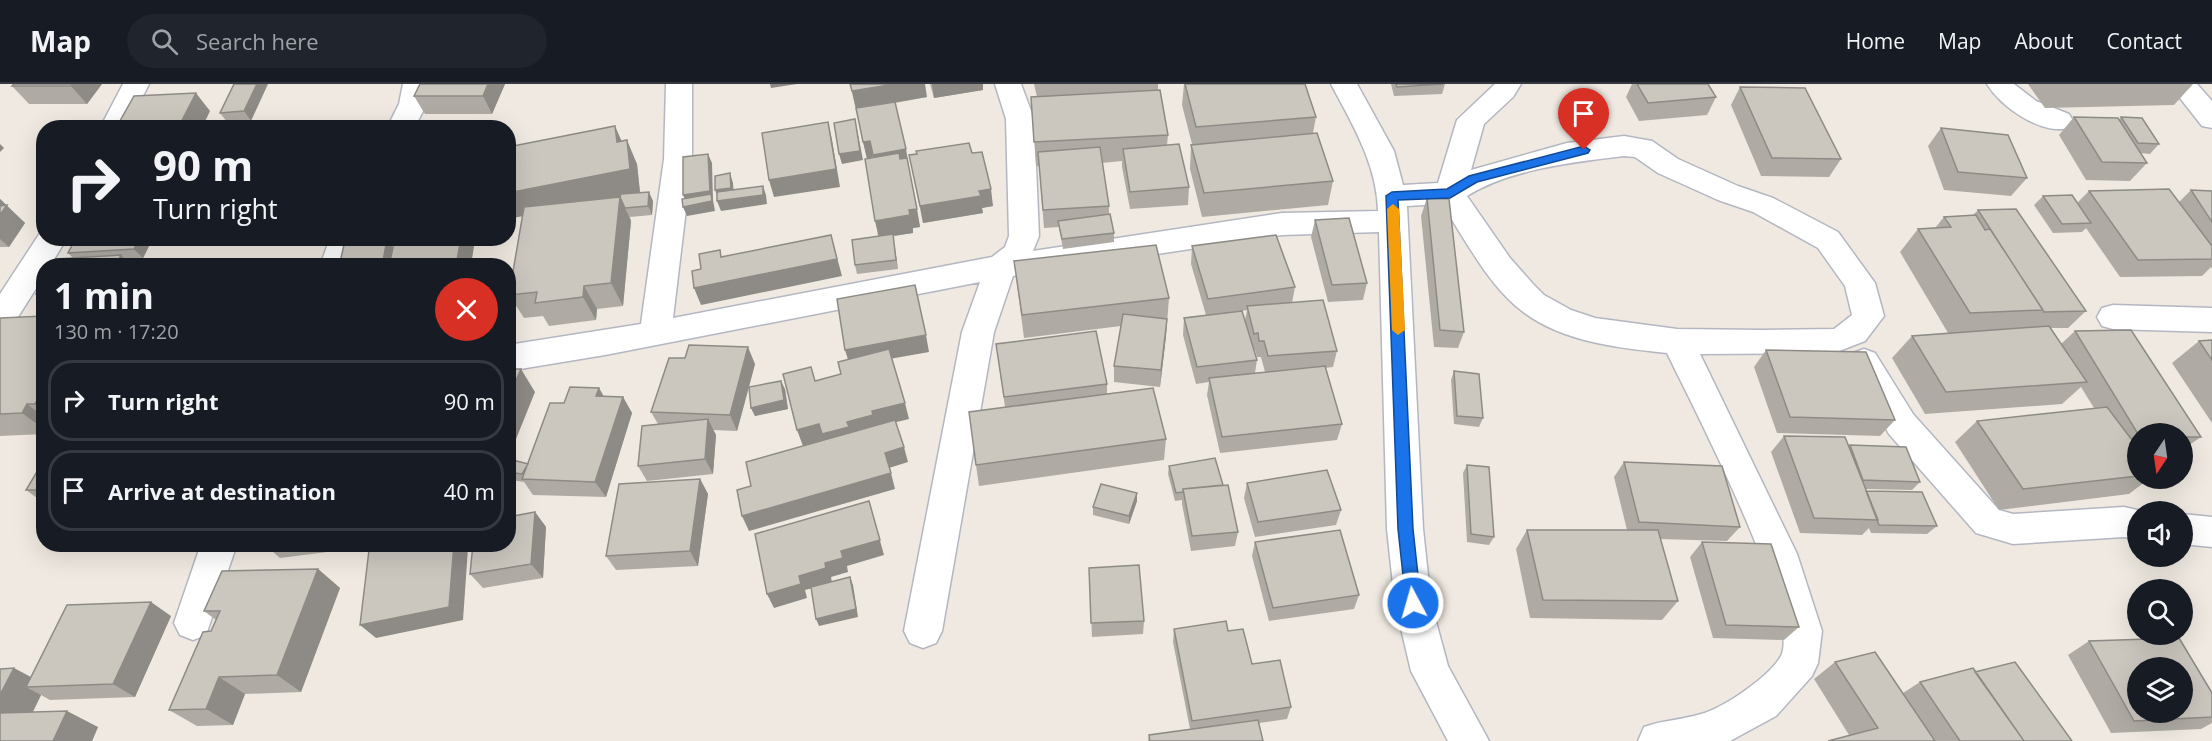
<!DOCTYPE html>
<html lang="en">
<head>
<meta charset="utf-8">
<style>
	:root { --surface:#171b24; --page:#20242c; --text:#f1f3f6; --muted:#9ea1a6; --line:#363941 }
	body { margin:0; font-family:"Open Sans",sans-serif; background:var(--page); color:var(--text); height:100vh; display:flex; flex-direction:column; font-size:22px; white-space:nowrap }
	* { box-sizing:border-box; margin:0 }
	p { font-size:20px; color:var(--muted) }
	.icon { flex:none; width:33px; height:33px; fill:none; stroke:currentColor; stroke-width:2; stroke-linecap:round; stroke-linejoin:round }
	.map { position:relative; flex:1; overflow:hidden }
	.details { position:absolute; left:36px; top:174px; width:480px; height:294px; display:flex; flex-direction:column; background:var(--surface); border-radius:24px; box-shadow:0 6px 24px #0002 }
	.details>* { flex:none }
	.top-card { position:absolute; left:36px; top:36px; width:480px; height:126px; border-radius:24px; box-shadow:0 6px 24px #0002; background:#171b24; color:var(--text); overflow:hidden }
	.needle { width:39px; rotate:193deg }
	.fabs { position:absolute; left:2127px; top:339px; display:grid; gap:12px }
	.fabs a { display:grid; place-items:center; width:66px; height:66px; border-radius:50%; background:var(--surface); box-shadow:0 6px 24px #0002; font-size:30px }
	.pin { position:absolute; display:grid; place-items:center; width:51px; height:51px; color:#fff; margin:-62px -26px; border-radius:50% 50% 50% 0; rotate:-45deg; box-shadow:0 0 6px #0007 }
	.pin .icon { rotate:45deg }
	.me { position:absolute; width:66px; margin:-33px; rotate:354deg; stroke-linejoin:round; filter:drop-shadow(0 0 4px #0008) }
	.turn { display:flex; align-items:center; gap:21px; height:126px; padding:0 18px; font-size:27px }
	.turn .icon { width:78px; height:78px; stroke-width:2.5 }
	.turn b { display:block; font-size:42px; line-height:51px }
	.round { display:grid; place-items:center; flex:none; width:63px; height:63px; border-radius:32px; background:var(--page) }
	.headline { display:flex; align-items:center; justify-content:space-between; height:102px; padding:0 18px }
	h1 { font-size:36px; font-weight:700; line-height:45px }
	ul { padding:0; list-style:none }
	li { display:flex; align-items:center; gap:18px; height:81px; margin:0 12px 9px; padding:0 6px; border:3px solid var(--line); border-radius:24px }
	li div { flex:1 }
	li b { display:block; font-size:22px }
	li em { font-style:normal }
	header { display:flex; align-items:center; gap:36px; box-sizing:border-box; height:84px; padding:0 30px; background:var(--surface); border-bottom:2px solid var(--line) }
	header strong { font-size:28px }
	nav { display:flex; gap:33px; margin-inline-start:auto; font-size:21px }
	.search { width:420px; height:54px; background:var(--page); display:flex; align-items:center; gap:15px; box-sizing:border-box; padding:0 21px; border-radius:33px; color:var(--muted); font-size:22px }
	.map>svg:first-child { display:block }
</style>
</head>
<body>
<header>
<strong>Map</strong>
<div class="search"><svg class="icon" aria-label="search" viewBox="0 0 24 24"><circle cx="10" cy="10" r="6"/><path d="M15 15l6 6"/></svg>Search here</div>
<nav><a>Home</a><a>Map</a><a>About</a><a>Contact</a></nav>
</header>
<div class="map">
<svg width="2212" height="657" viewBox="0 0 2212 657">
	<rect width="100%" height="100%" fill="#efe9e1"/>
	<g fill="none" stroke-linecap="round" stroke-linejoin="round">
		<defs>
			<path id="street" d="M123,0H149L127,44H100Z
				M403,0H429L427,20L414,44H387L399,20Z
				M666,0H692V75L673,234L992,173L1005,163L1009,152L1006,35L995,0H1021L1034,35L1039,152L1033,167L1282,129L1378,127C1377,80 1352,40 1331,0H1357L1394,67L1403,101L1438,99L1457,36L1495,0H1521L1513,13L1484,40L1471,86L1567,59L1624,52L1652,57L1678,75L1738,102L1773,114L1838,148L1875,199L1884,232L1865,257L1834,269L1700,270L1797,470L1822,547L1818,579L1812,592L1776,632L1730,657H1638L1644,643C1663,636 1682,636 1701,630C1724,624 1770,592 1781,572C1802,531 1690,317 1667,269C1619,264 1562,258 1522,227C1488,201 1465,155 1442,120L1407,122L1423,445L1431,519L1448,582L1489,657H1448L1411,587L1395,519L1387,445L1379,148L1282,151L1013,192L994,248L942,547L936,559L923,564L910,559L904,547L962,248L980,198L605,271L508,287V261L641,240L664,75ZM1624,72L1635,73L1658,89L1718,116L1753,128L1818,164L1845,202L1852,231L1834,245L1763,246L1677,245L1595,234L1571,226L1544,211L1533,200L1510,174L1467,112C1510,85 1574,78 1624,72Z
				M1987,0H2014L2036,17L2069,30L2073,37L2069,44C2041,51 2001,23 1987,0Z
				M2169,0H2197L2212,17V44L2202,42Z
				M42,146L44,154H67L50,182H44V192L11,244L0,247V210Z
				M330,154H360L350,182H320Z
				M2113,221L2212,224V248L2113,245L2102,242L2097,233L2102,224Z
				M1864,265L1875,269L1913,330L1999,426L2013,430L2124,423L2146,428H2138V455L2124,453L2013,460L1976,449L1889,350L1848,278L1853,269Z
				M2182,430L2212,433V463L2182,460Z
				M201,460H237L206,551L193,556L180,551L174,539Z"/>
		</defs>
		<use href="#street" stroke="#b4b7c1" stroke-width="3"/>
		<use href="#street" fill="#fff" fill-rule="evenodd"/>
	</g>
	<path fill="#afaba4" fill-rule="evenodd" d="M102,0L87,20H29L12,2Z
		M234,0L251,37L227,38L220,29Z
		M420,0H505L492,30H425L414,12Z
		M850,0L927,13L895,19L909,83L920,143L913,144V149L893,152L898,185L857,190L855,181L878,152L867,74Z
		M930,0H983V6L934,14Z
		M1034,0H1158V6L1168,51L1167,61L1189,103L1188,121L1130,125L1122,83V77L1102,79L1109,122V130L1114,149V158L1063,165L1059,143L1044,144L1039,82H1036L1031,13H1037Z
		M1184,0H1305L1316,33L1313,49L1333,97L1328,121L1202,133L1190,85L1191,61L1192,60L1182,21Z
		M1391,0H1445L1442,10L1394,12Z
		M1632,0H1708L1716,13L1707,31L1639,37L1626,13Z
		M2028,0H2193L2174,21L2045,24Z
		M1740,3L1841,75L1829,93L1761,92L1731,21Z
		M2074,33L2119,36L2121,33L2159,60L2150,70L2140,69L2147,79L2130,97L2086,96L2059,51Z
		M1941,44L2027,94L2011,112L1944,106L1928,62Z
		M621,57L637,80L640,108L653,117L652,131L630,133L631,137L623,222L597,225L596,236L549,242L543,232L524,234L509,211L523,132Z
		M916,67L972,69L993,122L982,124L983,129L923,139L909,71L916,70Z
		M2191,106L2212,107V185L2211,183L2202,192L2120,193L2086,144L2082,148L2053,149L2034,121L2043,112L2077,119L2089,107L2179,118Z
		M1427,114L1464,248L1458,264L1434,263L1421,132Z
		M0,115L25,139L9,163H0Z
		M1978,126L2086,227L2068,244H2051L2061,260L2075,247L2201,353L2182,366V350H2138V394H2150L2129,410L1999,426L1955,358L1977,337L2094,324L2081,303L2062,320L1925,330L1892,274L1912,252L1948,249L1900,168L1918,145L1935,144L1944,133L1973,131Z
		M1315,136L1367,199L1363,216L1328,218L1311,153Z
		M76,154H153L143,174L125,175L131,182H52L73,174L68,169Z
		M1192,162L1295,203L1292,219L1337,267L1333,283L1325,284L1342,340L1337,356L1220,369L1207,311L1209,298L1196,300L1183,251L1184,234L1206,231L1191,180ZM1247,226L1245,236L1242,227ZM1254,266H1255L1257,273H1261L1265,288L1255,289L1257,276Z
		M1014,177L1169,214L1166,252L1160,303L1114,298V282L1121,242L1024,254L1017,201Z
		M44,197V217L36,210Z
		M44,232V350L0,352V234Z
		M2212,256V339L2172,279L2199,257Z
		M996,260L1107,300V310L1166,355L1164,376L979,402L976,381L1005,323Z
		M1766,266L1895,336L1880,352L1777,349L1754,283Z
		M755,280L749,303L785,305L788,325L755,332L751,324L749,303L737,347L713,346L716,351L713,390L647,397L638,382L658,340L651,328Z
		M1454,287L1483,334L1479,343L1454,340L1451,296Z
		M599,304L604,313H623L632,329L606,413L533,411L524,398L512,396L508,391V383L528,380L564,319Z
		M1784,352L1849,362L1850,361L1920,398L1912,406L1866,405V407L1937,442L1927,450L1871,449L1869,444L1862,451L1800,449L1771,368Z
		M44,376V419L26,406Z
		M1624,378L1740,443L1727,457L1660,455L1678,517L1662,536L1530,534L1516,465L1527,446H1627L1614,393Z
		M1467,381L1494,453L1489,461L1467,458L1463,389Z
		M1169,382L1223,401L1238,448L1235,462L1191,467L1182,420V416L1175,417L1168,390Z
		M700,395L708,410L698,482L616,486L606,472Z
		M1247,399L1341,426L1336,441L1255,453L1244,414Z
		M1137,417L1129,440L1093,431V423Z
		M535,428L546,443L543,494L483,504L470,490Z
		M1255,458L1359,511L1354,525L1269,537L1252,472Z
		M1702,458L1799,543L1784,556L1713,554L1690,473Z
		M264,460H352L351,465L280,474Z
		M1089,484L1144,537L1143,550L1092,553Z
		M318,485L340,504L301,608L245,610L233,641L197,642L169,626L211,547L216,536L204,527Z
		M171,532L135,613L50,616L41,611L33,628L98,643L92,657H0L31,593Z
		M1174,545L1228,547L1252,580L1291,623L1287,635L1259,639L1263,657H1148L1149,651L1190,645L1173,558Z
		M2089,557L2212,633V639L2201,645L2111,649L2068,571Z
		M1835,578L1903,609L1920,598L1975,588L2072,657H1828L1849,651L1814,595Z"/>
	<path fill="#8e8b86" d="M73,0H102L87,20L71,2Z
		M257,0H268L251,37L244,27Z
		M488,0H505L492,30L483,12Z
		M770,0H797L771,4Z
		M895,0H925L927,13L856,25L852,7Z
		M932,0H983V6L934,14Z
		M196,9L210,27L202,44H178Z
		M477,37L480,44H475Z
		M828,38L832,56L840,103L774,113L769,96Z
		M615,42L626,67L617,58Z
		M857,45L863,76L842,80L839,70Z
		M627,56L637,80L640,109L508,135V109Z
		M870,57L873,74L867,75L863,58Z
		M0,60L4,64L0,68Z
		M906,65L909,83L877,88L873,71Z
		M708,70L712,79L713,116L715,127L687,132L683,123L687,120L683,111Z
		M730,89L733,99L734,113L719,116L715,106Z
		M763,102L766,111L767,120L721,127L717,117Z
		M991,105L993,122L982,124L983,129L923,139L920,122L979,107Z
		M649,108L653,117L652,131L648,122Z
		M620,113L631,137L623,222L611,199Z
		M0,115L25,139L9,163L0,155Z
		M917,125L920,143L913,144V149L893,152L898,185L896,176L879,154L875,137L909,126Z
		M831,151L842,192L701,221L694,204Z
		M139,154H153L143,174L134,165Z
		M461,154H469L474,162L471,182H456Z
		M387,156L400,173L398,182H382Z
		M121,171L131,182H115Z
		M584,202L597,225L596,236L583,213Z
		M1167,235L1166,252L1160,303L1161,286Z
		M926,251L929,268L850,282L845,266Z
		M748,263L755,280L737,347L730,331Z
		M521,285L535,308L508,375V315Z
		M781,297L785,305L788,325L755,332L751,324Z
		M599,304L608,320L596,312Z
		M44,305V326L35,320Z
		M623,313L632,329L606,413L595,398Z
		M905,319L909,335L876,343L803,362L797,346L819,340L847,338L872,327Z
		M27,320L44,333V345L22,329Z
		M708,335L716,351L713,390L705,375Z
		M904,363L908,378L889,384L885,369Z
		M891,389L895,405L749,447L742,432Z
		M700,395L708,410L698,482L690,467Z
		M1137,409V417L1129,440V432Z
		M869,417L884,471L847,482L848,488L831,493L832,499L805,506L807,514L774,524L767,510L799,492L825,479L841,467Z
		M535,428L546,443L543,494L531,480Z
		M346,460H352L351,465Z
		M454,460H465L468,464L463,536L376,554L360,541Z
		M318,485L340,504L301,608L277,591Z
		M850,493L853,501L858,533L819,542L816,535Z
		M151,518L171,532L135,613L113,600Z
		M14,584L46,601L26,603L41,611L24,645L0,634V611Z
		M219,593L245,610L233,641L206,625Z
		M67,627L98,643L92,657H53Z"/>
	<path fill="#cbc7bf" stroke="#8e8b86" stroke-width="1.5" fill-rule="evenodd" d="M14,0H73L71,2H12Z
		M234,0H257L244,27L220,29Z
		M420,0H488L483,12H414Z
		M850,0H895L852,7Z
		M1185,0H1305L1316,33L1196,43Z
		M1396,0H1443L1397,3Z
		M1637,0H1708L1716,13L1648,19Z
		M1740,3L1805,4L1841,75L1772,74Z
		M1160,6L1168,51L1034,58L1031,13Z
		M196,9L178,44H116L134,12Z
		M895,18L906,65L873,71L870,57L863,58L856,24Z
		M2074,33L2118,34L2147,79L2102,78Z
		M2121,33L2142,34L2159,60L2138,59Z
		M855,35L860,67L839,70L834,39Z
		M477,37L475,44H412V41Z
		M828,38L836,85L769,96L762,49Z
		M615,42L617,58L627,56L630,85L508,109V63Z
		M1941,44L2008,51L2027,94L1958,88Z
		M1317,49L1333,97L1204,109L1191,61Z
		M969,59L972,69L982,68L991,105L979,107L981,112L920,122L909,71L917,70L916,67Z
		M1179,60L1189,103L1130,108L1123,65Z
		M1100,63L1109,122L1043,126L1038,68Z
		M899,69L900,75L907,74L917,125L909,126L910,131L875,137L865,75Z
		M708,70L710,107L683,111V73Z
		M730,89L731,104L715,106V92Z
		M763,102V111L717,117V108Z
		M2169,105L2212,162V175L2138,176L2089,107Z
		M2191,106L2212,107V138Z
		M649,108L648,122L625,124L620,113L621,110Z
		M711,110L712,117L683,123L682,115Z
		M2072,111L2091,139L2062,140L2043,112Z
		M620,113L611,199L584,202L583,213L535,219L537,208L509,211L524,123Z
		M1427,114L1449,115L1464,248L1440,246Z
		M7,121L0,131V122Z
		M2016,125L2086,227L2044,228L1978,126Z
		M1110,130L1114,149L1062,155L1058,137Z
		M1976,131L1985,146L1990,145L2043,226L1970,229L1918,145L1951,143L1944,133Z
		M1349,134L1367,199L1332,201L1315,136Z
		M893,150L896,176L855,181L852,156Z
		M831,151L837,175L694,204L692,187L701,185L699,170L720,166L721,173Z
		M1276,151L1295,203L1208,215L1192,162Z
		M76,154H139L134,165L68,169Z
		M395,154H461L456,182H389Z
		M387,156L382,182H339L344,161Z
		M1156,161L1169,214L1022,231L1014,177Z
		M121,171L115,182H52L56,175Z
		M44,197V210H36Z
		M915,201L926,251L845,266L837,215Z
		M1323,216L1337,267L1268,272L1264,257H1259L1258,249L1254,250L1247,222Z
		M1242,227L1257,276L1197,283L1184,234Z
		M1123,230L1167,235L1161,286L1114,282Z
		M44,232V305L35,320H27L22,329L0,330V234Z
		M2049,242L2087,298L1946,308L1912,252Z
		M2131,246L2201,353H2182V350H2138L2075,247Z
		M1096,247L1107,300L1004,313L996,260Z
		M2212,256V276L2199,257Z
		M689,261L748,263L730,331L651,328L669,274H685Z
		M889,265L905,319L872,327L873,331L847,338L849,343L822,350L819,340L797,346L783,290L811,283L815,297L841,290L838,278Z
		M1766,266L1866,268L1895,336L1790,333Z
		M1325,282L1342,340L1222,353L1209,294Z
		M508,285H521L508,315Z
		M1454,287L1479,290L1483,334L1457,332Z
		M781,297L784,316L751,324L749,303Z
		M570,303L599,304L596,312L623,313L595,398L522,395L550,319H564Z
		M1153,304L1166,355L976,381L969,328Z
		M2107,323L2138,364V392L2023,405L1977,337Z
		M708,335L705,375L638,382L642,342Z
		M895,336L904,363L885,369L891,389L742,432L737,406L751,402L746,378Z
		M1784,352L1845,353L1878,436L1814,434Z
		M1850,361L1906,363L1920,398L1863,396Z
		M1215,374L1223,401L1183,405V408L1176,409L1169,382Z
		M44,376V406H26Z
		M513,376L528,380L522,390L508,388V383Z
		M1624,378L1722,382L1740,443L1639,438Z
		M1467,381L1489,383L1494,453L1471,450Z
		M1327,386L1341,426L1258,438L1247,399Z
		M700,395L690,467L606,472L619,400Z
		M1101,400L1137,409L1129,432L1093,423Z
		M1228,401L1238,448L1192,452L1183,405Z
		M1866,407L1922,408L1937,442L1879,441Z
		M869,417L880,456L841,467L843,474L825,479L826,484L799,492L801,500L767,510L755,450Z
		M535,428L531,480L470,490L473,460H508V433Z
		M1340,446L1359,511L1273,524L1255,458Z
		M1527,446H1658L1678,517L1543,516Z
		M1702,458L1771,460L1799,543L1726,541Z
		M396,460H454L449,523L360,541L369,466Z
		M1139,481L1144,537L1091,539L1089,484Z
		M318,485L277,591L219,593L206,625L169,626L203,548L211,547L220,527H204L222,487Z
		M850,493L856,525L816,535L811,503Z
		M151,518L113,600L26,603L67,521Z
		M1226,537L1228,547L1243,545L1252,580L1280,576L1291,623L1192,637L1174,545Z
		M2179,554L2212,609V633L2134,637L2089,557ZM2138,584H2182V628H2138Z
		M1875,568L1935,657H1828L1878,644L1835,578Z
		M2015,578L2072,657H2024L1975,588Z
		M14,584L0,611V585Z
		M1973,584L2024,657H1960L1920,598Z
		M67,627L53,657H0V629Z
		M1258,636L1263,657H1150L1149,651Z"/>
	<path fill="#1a73e8" stroke="#114b97" stroke-width="1.5" d="M1584,62L1590,66L1588,69L1477,98L1450,114L1398,116L1413,445L1421,519L1419,524L1413,526L1408,524L1406,519L1398,445L1386,112L1392,108L1447,105L1469,92Z"/>
	<path fill="#f59e0b" d="M1393,120L1399,125L1405,246L1398,251L1392,246L1387,125Z"/>
</svg>
<div class="fabs">
<a><svg class="needle" viewBox="-14 -14 28 28"><path d="M0-13l5 13h-10z" fill="#e53935"/><path d="M0 13l5-13h-10z" fill="#9ea1a6"/></svg></a>
<a><svg class="icon" aria-label="sound" viewBox="0 0 24 24"><path d="M4 9h4l5-4v14l-5-4H4zM17 9q2 3 0 6"/></svg></a>
<a><svg class="icon" aria-label="search" viewBox="0 0 24 24"><circle cx="10" cy="10" r="6"/><path d="M15 15l6 6"/></svg></a>
<a><svg class="icon" aria-label="layers" viewBox="0 0 24 24"><path d="M12 4l9 5-9 5-9-5zM3 14l9 5 9-5"/></svg></a>
</div>
<div class="pin" style="left:1584px;top:66px;background:#d93025"><svg class="icon" aria-label="arrive" viewBox="0 0 24 24"><path d="M6 21V4h12l-3 4 3 4H6"/></svg></div>
<svg class="me" style="left:1413px;top:519px" viewBox="-20 -20 40 40"><circle r="17" fill="#1a73e8" stroke="#fff" stroke-width="3"/><path d="M0-11L8 9 0 5-8 9z" fill="#fff"/></svg>
<div class="top-card">
<div class="turn"><svg class="icon" aria-label="right" viewBox="0 0 24 24"><path d="M7 20v-9h11M14 6l5 5-5 5"/></svg><div><b>90 m</b>Turn right</div></div>
</div>
<section class="details">
<div class="headline"><div><h1>1 min</h1><p>130 m · 17:20</p></div><a class="round" style="background:#d93025;color:#fff"><svg class="icon" aria-label="close" viewBox="0 0 24 24"><path d="M6 6l12 12M18 6L6 18"/></svg></a></div>
<ul>
<li><svg class="icon" aria-label="right" viewBox="0 0 24 24"><path d="M7 20v-9h11M14 6l5 5-5 5"/></svg><div><b>Turn right</b></div><em>90 m</em></li>
<li><svg class="icon" aria-label="arrive" viewBox="0 0 24 24"><path d="M6 21V4h12l-3 4 3 4H6"/></svg><div><b>Arrive at destination</b></div><em>40 m</em></li>
</ul>
</section>
</div>
</body>
</html>
